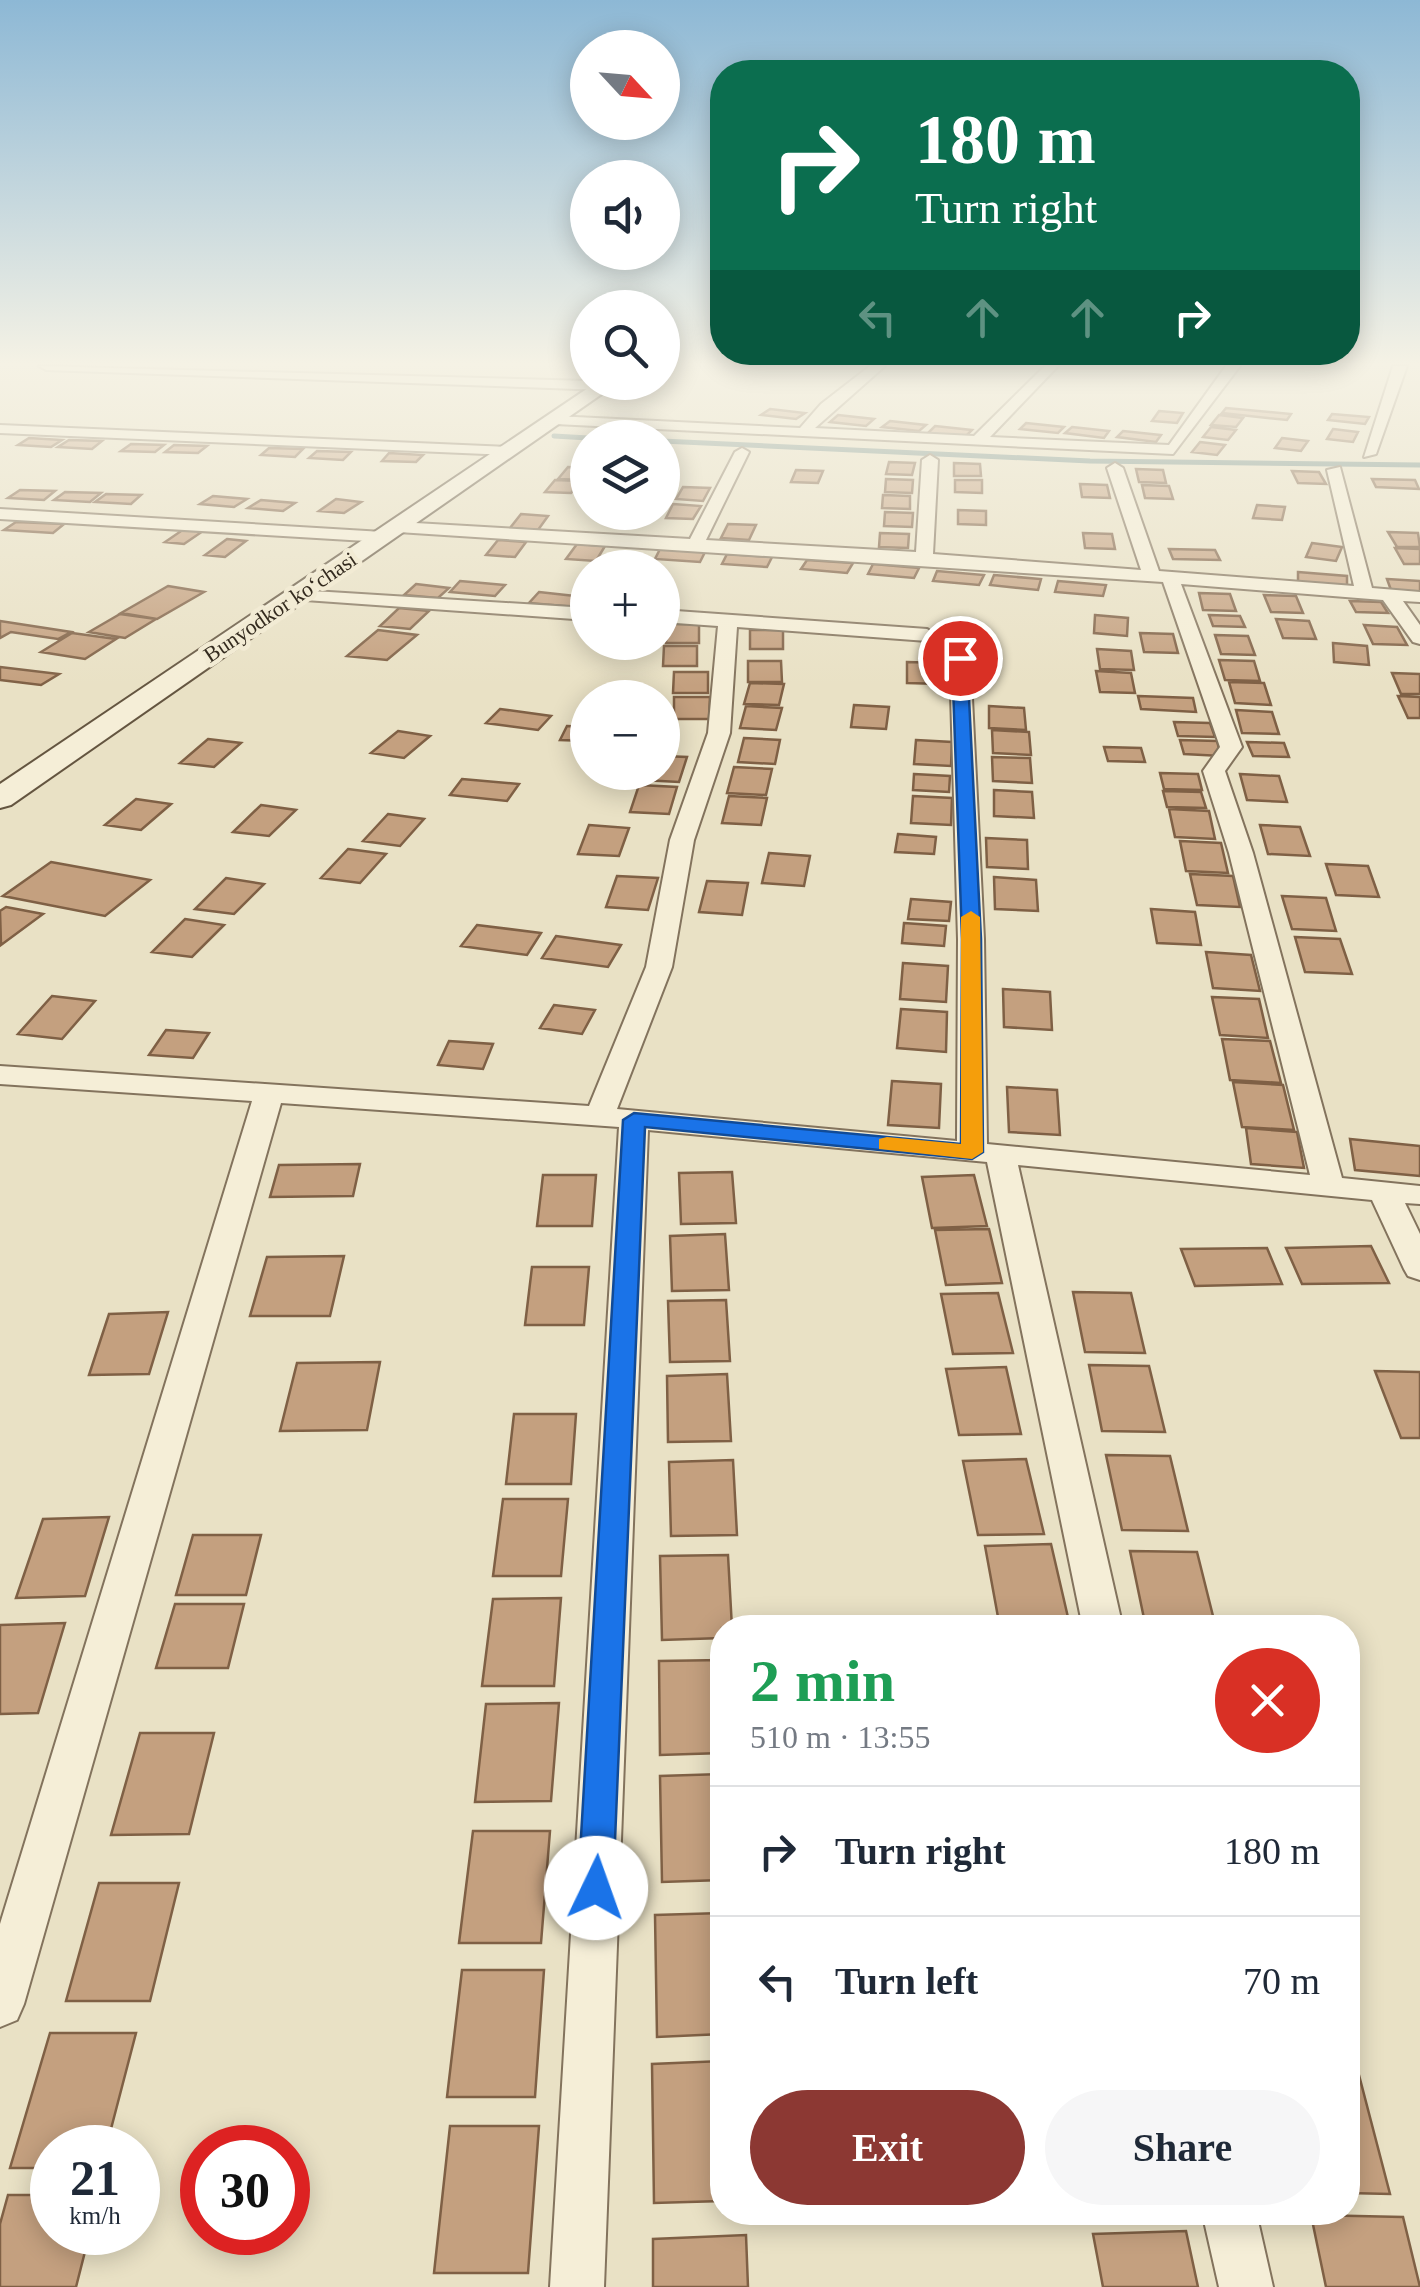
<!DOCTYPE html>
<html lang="en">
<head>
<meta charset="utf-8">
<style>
	:root { --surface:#fff; --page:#f6f6f7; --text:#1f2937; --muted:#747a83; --line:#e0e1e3; --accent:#8c3833 }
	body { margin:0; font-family:Georgia,serif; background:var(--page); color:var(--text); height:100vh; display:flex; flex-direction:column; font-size:38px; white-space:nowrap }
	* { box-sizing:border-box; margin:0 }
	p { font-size:32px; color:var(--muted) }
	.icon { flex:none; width:55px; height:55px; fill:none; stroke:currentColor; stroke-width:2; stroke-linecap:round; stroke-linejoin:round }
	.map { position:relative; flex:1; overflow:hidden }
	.side { position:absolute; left:710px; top:1615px; width:650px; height:610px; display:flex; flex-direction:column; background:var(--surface); border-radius:40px; box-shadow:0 5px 25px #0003 }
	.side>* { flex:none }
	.top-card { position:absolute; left:710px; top:60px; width:650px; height:305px; border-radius:40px; box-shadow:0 5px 25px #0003; background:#0b6e4f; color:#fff; overflow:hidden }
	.needle { width:65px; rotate:116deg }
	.controls { position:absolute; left:570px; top:30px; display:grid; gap:20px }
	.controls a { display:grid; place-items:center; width:110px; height:110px; border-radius:50%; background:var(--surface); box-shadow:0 5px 25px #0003; font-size:50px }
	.speed { position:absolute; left:30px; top:2125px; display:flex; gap:20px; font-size:50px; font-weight:700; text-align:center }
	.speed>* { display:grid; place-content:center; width:130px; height:130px; border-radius:50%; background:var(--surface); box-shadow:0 5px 25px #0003; line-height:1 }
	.speed small { font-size:25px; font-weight:400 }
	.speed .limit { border:15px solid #d22; background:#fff; color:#111 }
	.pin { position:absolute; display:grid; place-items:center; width:85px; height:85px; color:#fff; margin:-42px; border:5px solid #fff; border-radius:50%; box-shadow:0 2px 10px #0007 }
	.me { position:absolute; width:110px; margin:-55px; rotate:3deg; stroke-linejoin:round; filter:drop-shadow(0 0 8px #0008) }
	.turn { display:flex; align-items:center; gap:35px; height:210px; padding:0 40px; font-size:45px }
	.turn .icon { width:130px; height:130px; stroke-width:2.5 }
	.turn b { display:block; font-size:70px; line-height:85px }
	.lanes { display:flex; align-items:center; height:95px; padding:0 40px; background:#0003; justify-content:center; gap:50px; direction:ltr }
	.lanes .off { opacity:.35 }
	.round { display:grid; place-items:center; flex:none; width:105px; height:105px; border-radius:52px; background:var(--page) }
	.headline { display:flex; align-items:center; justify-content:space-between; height:170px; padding:0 40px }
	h1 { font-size:60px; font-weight:700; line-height:75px; color:#1e9e55 }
	.button { display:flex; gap:20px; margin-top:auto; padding:20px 40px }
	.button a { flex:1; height:115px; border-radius:60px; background:var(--accent); color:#fff; font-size:40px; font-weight:700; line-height:115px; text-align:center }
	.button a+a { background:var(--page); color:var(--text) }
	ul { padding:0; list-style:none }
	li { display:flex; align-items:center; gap:30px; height:130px; padding:0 40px; border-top:2px solid var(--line) }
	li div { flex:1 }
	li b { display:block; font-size:38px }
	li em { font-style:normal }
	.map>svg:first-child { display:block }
</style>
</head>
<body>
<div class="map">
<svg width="1420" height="2287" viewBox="0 0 1420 2287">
	<rect width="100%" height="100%" fill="#e9e1c5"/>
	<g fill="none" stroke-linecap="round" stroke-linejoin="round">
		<path stroke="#6e8a85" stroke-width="5" d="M554,436L588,438
			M662,441L1090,461L1420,465"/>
	</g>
	<path fill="#c4a07f" stroke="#7f6045" stroke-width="2.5" d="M1226,408L1291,414L1287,420L1222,413Z
		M770,409L805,413L796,419L761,415Z
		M1159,411L1183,413L1177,423L1152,421Z
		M1332,414L1369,417L1365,424L1328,420Z
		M838,415L874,419L866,426L830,422Z
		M1219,415L1243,418L1236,427L1211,425Z
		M890,421L926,425L919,431L882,427Z
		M1026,423L1064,427L1058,433L1020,429Z
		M935,426L972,430L965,437L928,433Z
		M1072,427L1109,431L1104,438L1065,433Z
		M1211,427L1236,430L1228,440L1203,437Z
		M1333,429L1358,432L1353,442L1327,439Z
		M1123,431L1161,435L1156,442L1117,437Z
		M29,438L62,440L51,447L18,445Z
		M1282,438L1308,441L1301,451L1275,448Z
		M69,440L102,441L92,449L58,447Z
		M1200,442L1225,445L1217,455L1192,452Z
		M131,444L164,445L155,452L121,451Z
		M174,445L207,446L198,453L165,452Z
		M269,448L303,449L295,457L261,455Z
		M317,451L351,452L343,460L309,458Z
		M389,453L423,455L416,462L382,461Z
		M889,462L915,463L912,475L886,474Z
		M954,463L980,464L981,476H954Z
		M568,467L588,468V476L584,480L558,479Z
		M1136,469L1163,470L1166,483L1139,482Z
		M796,470L823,471L818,483L791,482Z
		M1292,471L1319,472L1326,484L1298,483Z
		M886,479L913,480L912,493L885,492Z
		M1372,479L1415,480L1419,489L1376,487Z
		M555,480L581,481L571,493L545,492Z
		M955,480H982V493L955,492Z
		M1080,484L1107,485L1110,498L1082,497Z
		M1142,485L1169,486L1173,499L1145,498Z
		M683,487L710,488L703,501L676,499Z
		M20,490L55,491L44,500L8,498Z
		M65,492L101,493L90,502L54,500Z
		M106,494L141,495L131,504L95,502Z
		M883,495L910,496V509L882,508Z
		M213,496L247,499L234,507L200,504Z
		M336,499L361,502L344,513L319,511Z
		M261,500L295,503L283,511L248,508Z
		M673,504L701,506L693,519L666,518Z
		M1257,505L1285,507L1282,520L1253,518Z
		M958,510L986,511V525L958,524Z
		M885,512L913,513L912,527L884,526Z
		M521,514L548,516L538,530L510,528Z
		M16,522L64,524L53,533L4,530Z
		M728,524L756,525L749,540L721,538Z
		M187,527L206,529L184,544L165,542Z
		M1388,532L1418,533L1420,547H1397Z
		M880,533L909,534L908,548L879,547Z
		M1083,533L1112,534L1115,549L1085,548Z
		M227,539L246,541L225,557L205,555Z
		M498,540L526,542L515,557L486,555Z
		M1312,543L1342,547L1336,561L1306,557Z
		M577,544L605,546L596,561L566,559Z
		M1395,548L1420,549V564H1404Z
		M660,549L705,552L700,562L655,559Z
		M1169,549L1215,550L1220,560L1173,559Z
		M727,554L772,557L767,567L722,564Z
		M807,560L853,563L847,573L801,569Z
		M873,564L919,568L914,578L868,574Z
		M937,571L984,575L979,585L933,581Z
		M1298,572L1347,576V586L1298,582Z
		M994,575L1041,579L1038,590L990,585Z
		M1387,579L1420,581V592L1391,590Z
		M460,581L505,585L495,596L450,592Z
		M1058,581L1106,585L1103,596L1055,592Z
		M416,584L449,588L438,598L404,595Z
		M168,586L204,592L157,619L121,613Z
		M539,592L584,597L575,607L529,603Z
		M1199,593L1230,594L1236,611L1203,610Z
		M1264,595L1296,596L1303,613L1271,612Z
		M1350,601L1381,602L1388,613L1356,612Z
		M399,608L429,611L410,629L380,626Z
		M120,614L156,619L125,638L89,632Z
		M1095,615L1128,618L1127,636L1094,633Z
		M1209,615L1240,616L1245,627L1213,626Z
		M1276,619L1309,621L1316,639L1283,638Z
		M0,621L71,632L58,639L11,632L0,638Z
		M667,624H699V643H666Z
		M1364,625L1397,627L1407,645L1373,644Z
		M378,630L417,635L387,660L347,656Z
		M750,630H783V649H750Z
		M72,633L116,639L85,659L41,652Z
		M1140,633L1173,634L1178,653L1144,652Z
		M1215,635L1248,636L1255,655L1221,654Z
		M1333,643L1367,646L1369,665L1334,662Z
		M664,646H697V666H663Z
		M1097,649L1131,651L1134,670L1100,669Z
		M1219,660L1254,661L1260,681L1225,680Z
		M748,661H781L782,682H748Z
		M907,662L941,663L942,684L907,683Z
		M0,667L59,674L41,685L0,680Z
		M1096,671L1131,673L1135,693L1100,692Z
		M674,672H708V693H673Z
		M1392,673L1420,674V694H1401Z
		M1229,682L1264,683L1271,705L1235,703Z
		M750,683L784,684L779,705L744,704Z
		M1138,696L1193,698L1196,712L1141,709Z
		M1398,696L1420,697V718H1408Z
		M674,697H710L709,719H674Z
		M854,705L889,707L886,729L851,727Z
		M746,706L782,708L776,730L740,728Z
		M989,706L1024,708L1026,730L989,728Z
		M500,709L551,716L538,730L486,723Z
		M1236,710L1272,712L1279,734L1242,733Z
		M1174,722L1210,723L1215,737L1178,736Z
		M567,726L588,727V741L560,740Z
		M992,730L1029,732L1031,755L993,753Z
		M398,731L430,736L404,758L371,753Z
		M744,738L780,740L775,764L738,762Z
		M208,739L241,743L214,767L180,763Z
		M916,740L952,742L951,766L914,764Z
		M1180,740L1217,741L1221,756L1184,754Z
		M1247,742L1284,743L1289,757L1253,756Z
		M1104,747L1141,748L1145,762L1108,761Z
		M662,756L687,757L679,782L642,780L644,772H662Z
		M992,757L1030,758L1032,783L993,781Z
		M734,767L772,769L766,795L727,793Z
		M1160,773L1198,774L1202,790L1164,789Z
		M914,774L950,776L949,792L913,790Z
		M1240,774L1279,776L1287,802L1247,800Z
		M462,779L519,784L507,801L450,795Z
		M639,785L677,787L669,814L630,812Z
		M994,790L1032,792L1034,818L994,816Z
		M1163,791L1201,792L1206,808L1167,807Z
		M729,796L767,798L761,825L722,823Z
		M913,796L952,798L951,825L911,823Z
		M136,799L171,804L141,830L105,825Z
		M261,805L296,810L269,836L233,832Z
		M1169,809L1209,811L1215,839L1175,837Z
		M388,814L424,819L400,846L363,841Z
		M589,825L629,828L619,856L578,854Z
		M1260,825L1300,827L1310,856L1268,854Z
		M898,834L936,837L934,854L895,852Z
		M986,838L1027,840L1028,869L987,867Z
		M1180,841L1221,843L1228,873L1186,871Z
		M348,849L386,854L360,883L321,878Z
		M769,853L810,856L804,886L762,883Z
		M51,862L150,880L105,916L3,896Z
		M1326,864L1368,866L1379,897L1336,895Z
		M1190,874L1233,876L1240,907L1197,905Z
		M617,876L658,878L648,910L606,907Z
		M994,877L1036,880L1038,911L995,909Z
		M226,878L264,884L234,914L195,909Z
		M707,881L748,883L742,915L699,912Z
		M1282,896L1326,898L1336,931L1292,929Z
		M911,899L951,902L949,921L908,919Z
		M6,907L43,914L1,945L0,911Z
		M1151,909L1195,912L1201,945L1157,943Z
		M185,919L224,925L192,957L152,952Z
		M904,923L946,926L944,946L902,943Z
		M477,925L541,933L527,955L461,946Z
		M556,936L621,945L608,967L542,958Z
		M1295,937L1340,939L1352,974L1305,972Z
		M1206,952L1251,955L1260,991L1213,988Z
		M903,963L948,966L946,1002L900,999Z
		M1003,989L1050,992L1052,1030L1004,1027Z
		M52,996L95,1001L62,1039L18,1034Z
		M1212,997L1259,999L1268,1038L1220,1035Z
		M554,1005L595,1010L582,1034L540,1028Z
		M901,1009L947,1012L946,1052L897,1048Z
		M166,1030L209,1033L193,1058L149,1055Z
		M1222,1039L1270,1041L1281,1083L1230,1080Z
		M449,1041L493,1044L483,1069L438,1065Z
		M892,1081L941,1084L939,1128L888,1125Z
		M1233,1082L1283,1085L1294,1130L1242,1127Z
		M1007,1087L1057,1090L1060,1135L1009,1132Z
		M1246,1128L1297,1132L1304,1168L1251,1164Z
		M1350,1139L1420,1146V1176L1355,1170Z
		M360,1164L353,1196L270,1197L279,1165Z
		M732,1172L736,1223L681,1224L679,1173Z
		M543,1175H596L592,1226H537Z
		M974,1175L987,1226L932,1228L922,1177Z
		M989,1229L1002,1283L946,1285L935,1230Z
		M725,1234L729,1290L672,1291L670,1236Z
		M1371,1246L1389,1283L1302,1284L1286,1248Z
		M1267,1248L1282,1284L1195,1286L1181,1249Z
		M344,1256L330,1316H250L267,1257Z
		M532,1267H589L584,1325H525Z
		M1073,1292L1131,1293L1145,1353L1085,1352Z
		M998,1293L1013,1353L953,1354L941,1294Z
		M726,1300L730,1361L670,1362L668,1301Z
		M168,1312L149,1374L89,1375L109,1314Z
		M380,1362L367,1430L280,1431L297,1363Z
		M1089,1365L1149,1366L1165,1432L1102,1431Z
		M1006,1367L1021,1434L959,1435L946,1369Z
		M1375,1371L1420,1372V1438H1401Z
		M727,1374L731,1441L668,1442L667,1376Z
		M514,1414H576L571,1484H506Z
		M1106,1455L1170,1456L1188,1531L1122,1530Z
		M1026,1459L1044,1534L978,1535L963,1461Z
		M733,1460L737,1535L671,1536L669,1462Z
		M503,1499H568L561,1576H493Z
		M109,1517L85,1596L16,1598L43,1519Z
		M193,1535H261L246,1595H176Z
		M1051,1544L1070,1626L1000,1628L985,1546Z
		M1130,1551L1197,1552L1216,1628H1146Z
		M728,1555L732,1628H722V1638L662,1640L660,1556Z
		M561,1598L554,1686H482L493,1599Z
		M175,1604H244L228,1668H156Z
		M65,1623L38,1713L0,1714V1625Z
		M722,1660V1753L660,1755L659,1661Z
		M559,1703L551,1801L475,1802L486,1704Z
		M140,1733H214L189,1834L111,1835Z
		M722,1774V1880L662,1882L660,1776Z
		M473,1831H550L541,1943H459Z
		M99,1883H179L150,2001H66Z
		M722,1913V2034L657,2037L655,1915Z
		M462,1970H544L535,2097H447Z
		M50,2033H136L106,2148H52V2168H10Z
		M1348,2056H1354L1390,2194L1348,2193Z
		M722,2061V2201L654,2203L652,2064Z
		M450,2126H539L528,2273H434Z
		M8,2195H52V2232H90L76,2287H0V2224Z
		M1311,2215L1403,2217L1420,2287H1326Z
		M1186,2231L1198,2287H1103L1093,2234Z
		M746,2235L748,2287H653V2239Z"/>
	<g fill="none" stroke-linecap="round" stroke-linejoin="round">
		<defs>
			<path id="street" d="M39,366L588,381L612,386L605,390L46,370Z
				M870,366H885L815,428L974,436L1045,366H1058L990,437L1169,445L1226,366H1240L1173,454L555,424L548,420L555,416L800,428L821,404Z
				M1393,366H1407L1376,454L1364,457Z
				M0,425L509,447L516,451L509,455L0,433Z
				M742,448L749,452L706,540L916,552L922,460L930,455L938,460L933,554L1141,570L1107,468L1115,463L1123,468L1159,571L1354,586L1327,470L1340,467L1372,588L1420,592V602L1403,601L1420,625V644L1413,642L1383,600L1181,584L1242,747L1225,771L1253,853L1342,1178L1420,1186V1204L1405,1203L1420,1234V1280L1408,1276L1404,1269L1372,1200L1018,1165L1123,1628H1083L987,1162L648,1130L604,2287H550L619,1127L281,1103L24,2004L17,2020L0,2027V1924L252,1101L0,1084V1066L589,1106L646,967L670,840L708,733L718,626L662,622V610L927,629L936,635L927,641L737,627L730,733L694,840L672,967L617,1109L957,1141L958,939L950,658L960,652L970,658L984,939L987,1144L1310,1175L1229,853L1203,771L1220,747L1163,582L398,532L390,527L398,522L690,539L735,452Z
				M0,509L383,532L391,537L383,542L0,519Z
				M297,590L588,608V620L291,599L288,595Z
				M1202,2212H1256L1273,2287H1219Z"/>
			<path id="secondary" d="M597,382H619L11,805L0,808V784Z"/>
		</defs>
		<use href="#street" stroke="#83735d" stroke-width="4"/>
		<use href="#secondary" stroke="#645540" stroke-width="4"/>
		<use href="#street" fill="#f5eed7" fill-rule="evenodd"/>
		<use href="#secondary" fill="#f5eed7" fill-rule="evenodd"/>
	</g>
	<linearGradient id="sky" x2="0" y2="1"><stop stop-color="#8db8d5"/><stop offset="0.53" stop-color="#f5f2e5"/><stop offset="1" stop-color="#f5f2e5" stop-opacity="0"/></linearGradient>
	<rect width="1420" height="686" fill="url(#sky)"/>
	<path fill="#1a73e8" stroke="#114b97" stroke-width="2.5" d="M960,653L967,658L981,939L983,1152L972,1159L645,1127L613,1888L608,1899L596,1904L583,1899L578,1888L623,1120L634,1113L961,1144L962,939L952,658Z"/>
	<path fill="#f59e0b" d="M971,911L980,917L983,1152L972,1159L879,1149V1139L887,1137L961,1144V917Z"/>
	<g text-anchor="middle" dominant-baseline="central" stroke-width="9" stroke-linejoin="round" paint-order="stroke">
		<g font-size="22" fill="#342b1f" stroke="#f2ebd4">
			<text transform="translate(280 607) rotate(-34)">Bunyodkor koʻchasi</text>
		</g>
	</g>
</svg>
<div class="controls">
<a><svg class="needle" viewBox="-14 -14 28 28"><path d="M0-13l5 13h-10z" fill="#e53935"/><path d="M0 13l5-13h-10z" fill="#747a83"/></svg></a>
<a><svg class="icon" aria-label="sound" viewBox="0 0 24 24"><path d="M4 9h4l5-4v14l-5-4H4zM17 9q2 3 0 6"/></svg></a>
<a><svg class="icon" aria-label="search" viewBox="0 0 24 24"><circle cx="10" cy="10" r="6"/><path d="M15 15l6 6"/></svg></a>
<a><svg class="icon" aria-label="layers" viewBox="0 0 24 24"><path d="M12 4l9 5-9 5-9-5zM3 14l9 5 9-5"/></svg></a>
<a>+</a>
<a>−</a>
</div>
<div class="speed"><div>21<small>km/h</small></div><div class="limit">30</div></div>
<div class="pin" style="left:960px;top:658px;background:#d93025"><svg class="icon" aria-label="arrive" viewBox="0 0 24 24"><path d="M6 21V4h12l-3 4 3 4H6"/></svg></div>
<svg class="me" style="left:596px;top:1888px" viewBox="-20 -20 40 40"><circle r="19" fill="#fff"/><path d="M0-13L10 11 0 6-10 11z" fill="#1a73e8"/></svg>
<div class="top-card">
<div class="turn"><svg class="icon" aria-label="right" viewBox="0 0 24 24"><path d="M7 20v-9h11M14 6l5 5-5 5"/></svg><div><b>180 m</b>Turn right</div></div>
<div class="lanes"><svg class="icon off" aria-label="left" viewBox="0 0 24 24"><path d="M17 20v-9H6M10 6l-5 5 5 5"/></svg><svg class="icon off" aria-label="ahead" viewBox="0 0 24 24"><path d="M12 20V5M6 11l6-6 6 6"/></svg><svg class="icon off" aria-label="ahead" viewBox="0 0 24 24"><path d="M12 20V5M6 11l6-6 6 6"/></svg><svg class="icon" aria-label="right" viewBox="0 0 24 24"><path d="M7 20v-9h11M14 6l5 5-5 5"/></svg></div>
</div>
<section class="side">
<div class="headline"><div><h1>2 min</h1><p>510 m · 13:55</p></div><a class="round" style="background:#d93025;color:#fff"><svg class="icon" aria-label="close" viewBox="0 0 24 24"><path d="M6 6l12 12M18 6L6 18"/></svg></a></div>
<ul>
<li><svg class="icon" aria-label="right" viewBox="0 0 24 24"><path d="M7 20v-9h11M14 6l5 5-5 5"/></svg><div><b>Turn right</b></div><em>180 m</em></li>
<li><svg class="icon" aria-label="left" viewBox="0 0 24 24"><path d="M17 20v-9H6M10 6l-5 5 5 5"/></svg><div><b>Turn left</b></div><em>70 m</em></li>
</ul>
<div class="button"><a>Exit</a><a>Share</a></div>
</section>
</div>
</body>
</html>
